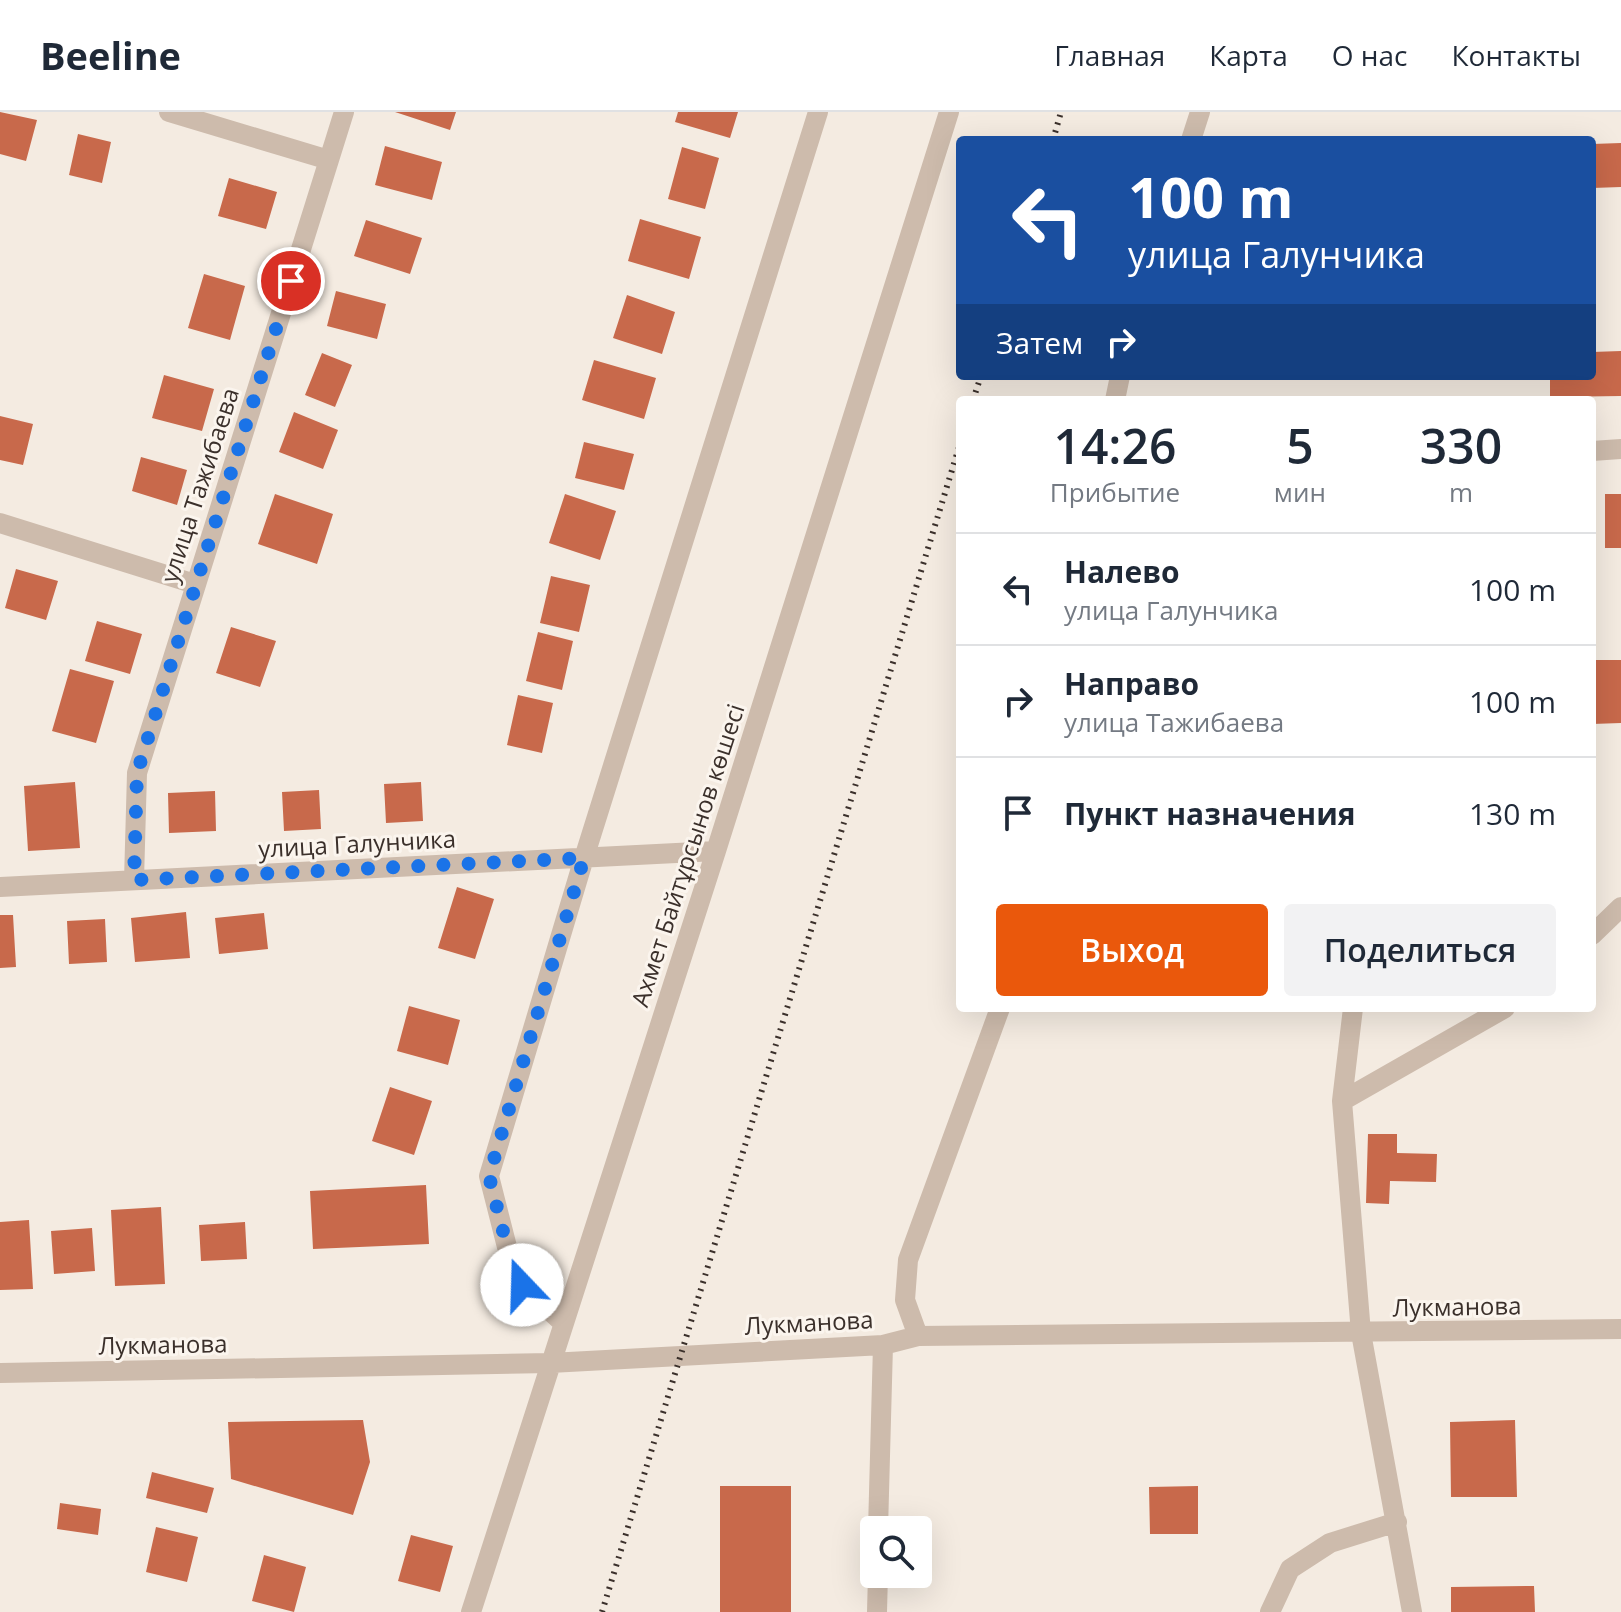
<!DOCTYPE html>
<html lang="ru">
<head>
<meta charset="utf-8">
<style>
	:root { --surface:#fff; --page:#f2f2f3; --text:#1f2937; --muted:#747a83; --line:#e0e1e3; --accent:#ea580c }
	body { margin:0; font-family:"Open Sans",sans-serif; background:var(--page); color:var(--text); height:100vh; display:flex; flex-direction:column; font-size:30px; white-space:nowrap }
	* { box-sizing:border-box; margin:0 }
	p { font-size:26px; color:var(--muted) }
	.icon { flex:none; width:44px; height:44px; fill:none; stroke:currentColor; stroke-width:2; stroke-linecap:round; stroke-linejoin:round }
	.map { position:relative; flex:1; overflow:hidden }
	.details { position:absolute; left:956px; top:284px; width:640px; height:616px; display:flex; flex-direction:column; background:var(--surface); border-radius:8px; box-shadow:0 8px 32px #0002 }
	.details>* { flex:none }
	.top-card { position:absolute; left:956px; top:24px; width:640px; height:244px; border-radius:8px; box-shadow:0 8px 32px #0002; background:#1a4fa0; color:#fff; overflow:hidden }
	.fabs { position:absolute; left:860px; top:1404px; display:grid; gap:16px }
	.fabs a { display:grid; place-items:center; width:72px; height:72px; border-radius:8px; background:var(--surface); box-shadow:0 8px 32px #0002; font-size:40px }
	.pin { position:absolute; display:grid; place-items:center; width:68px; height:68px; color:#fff; margin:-34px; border:4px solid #fff; border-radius:50%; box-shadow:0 2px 8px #0007 }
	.me { position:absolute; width:88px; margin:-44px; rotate:339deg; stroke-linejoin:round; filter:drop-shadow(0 0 6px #0008) }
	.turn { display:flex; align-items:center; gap:28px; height:168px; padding:0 40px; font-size:36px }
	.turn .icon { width:104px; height:104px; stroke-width:2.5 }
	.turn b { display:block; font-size:56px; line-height:68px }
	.then { display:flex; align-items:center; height:76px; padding:0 40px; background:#0003; gap:16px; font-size:30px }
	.eta { display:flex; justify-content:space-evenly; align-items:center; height:136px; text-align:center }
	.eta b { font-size:48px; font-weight:600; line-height:56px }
	.action { display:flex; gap:16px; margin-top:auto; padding:16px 40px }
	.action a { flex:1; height:92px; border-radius:8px; background:var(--accent); color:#fff; font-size:32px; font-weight:600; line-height:92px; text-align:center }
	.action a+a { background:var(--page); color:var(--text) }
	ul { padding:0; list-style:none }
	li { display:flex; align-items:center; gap:24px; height:112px; padding:0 40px; border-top:2px solid var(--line) }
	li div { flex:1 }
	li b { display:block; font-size:30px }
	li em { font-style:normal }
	header { display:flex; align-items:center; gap:48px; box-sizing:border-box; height:112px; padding:0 40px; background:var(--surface); border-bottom:2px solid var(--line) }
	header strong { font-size:38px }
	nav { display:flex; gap:44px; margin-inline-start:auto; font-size:28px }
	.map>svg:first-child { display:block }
</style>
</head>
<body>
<header>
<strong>Beeline</strong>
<nav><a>Главная</a><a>Карта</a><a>О нас</a><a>Контакты</a></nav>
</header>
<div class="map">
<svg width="1621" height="1500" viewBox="0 0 1621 1500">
	<rect width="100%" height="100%" fill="#f4ebe1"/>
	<path fill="#c8694b" d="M0,0L37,8L26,49L0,42Z
		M395,0H456L450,18Z
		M678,0H738L730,26L675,10Z
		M78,22L111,30L102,71L69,63Z
		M1621,31V75L1592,76V32Z
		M385,34L442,50L432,88L375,73Z
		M682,35L719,46L705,97L668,87Z
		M229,66L277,80L266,117L218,104Z
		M640,107L701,125L689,167L628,149Z
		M366,108L422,126L410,162L354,144Z
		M204,162L245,174L230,228L188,216Z
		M336,179L386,192L377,227L327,214Z
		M627,183L675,200L662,242L613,226Z
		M1621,239V284L1550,285V264H1592V240Z
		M322,241L352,253L335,295L305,283Z
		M594,248L656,266L644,307L582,288Z
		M164,263L214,277L202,319L152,306Z
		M294,300L338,318L323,357L279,340Z
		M0,304L33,312L23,353L0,348Z
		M584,330L634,342L624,378L575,366Z
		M141,345L187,358L177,393L132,379Z
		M275,382L333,402L317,452L258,432Z
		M565,382L616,399L600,448L549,431Z
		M1605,382H1621V436H1605Z
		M16,457L58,469L46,508L5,496Z
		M551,464L590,473L579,520L540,511Z
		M97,509L142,522L130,562L85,549Z
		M231,515L276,529L260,575L216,561Z
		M538,520L573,529L562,578L526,569Z
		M1592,548H1621V611L1592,612Z
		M70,557L114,569L96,631L52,619Z
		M518,583L553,591L542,641L507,633Z
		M75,670L80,736L28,739L24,674Z
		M421,670L423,709L386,711L384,672Z
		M319,678L321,717L284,719L282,680Z
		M215,679L216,719L169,721L168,681Z
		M457,775L494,787L475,847L438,836Z
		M186,800L190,846L135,850L131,806Z
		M264,801L268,837L219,842L215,806Z
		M0,803H13L16,855L0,856Z
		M105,807L107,850L69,852L67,809Z
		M409,894L460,908L448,953L397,939Z
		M390,975L432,989L414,1043L372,1029Z
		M1368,1022H1397V1041L1437,1042L1436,1070L1390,1069L1389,1092L1366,1091Z
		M426,1073L429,1132L313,1137L310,1079Z
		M161,1095L165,1172L115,1174L111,1098Z
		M29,1108L33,1177L0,1178V1110Z
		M245,1110L247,1147L201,1149L199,1113Z
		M92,1116L95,1159L54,1162L51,1119Z
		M363,1308L370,1350L353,1403L231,1367L228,1310Z
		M1515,1308L1517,1385H1451L1450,1310Z
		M152,1360L214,1376L207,1401L146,1386Z
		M720,1374H791V1500H720Z
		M1198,1374V1422H1150L1149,1375Z
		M60,1391L101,1397L98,1423L57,1417Z
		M156,1415L198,1425L187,1470L146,1460Z
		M411,1423L453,1434L440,1480L398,1469Z
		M264,1443L306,1455L294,1500L252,1489Z
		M1534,1474L1535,1500H1451V1475Z"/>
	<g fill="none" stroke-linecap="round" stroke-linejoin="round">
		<path stroke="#cdbbac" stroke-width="20" d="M169,0L329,48
			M1191,28L1200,0
			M1115,288L1120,264
			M1592,339L1621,337
			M0,411L195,472
			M134,768L137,661L344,0
			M0,775L716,739
			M1592,823L1621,795
			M1353,896L1342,989L1361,1221L1412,1500
			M1342,989L1505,896
			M563,1211L522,1173L507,1135L489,1064L584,746L818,0
			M918,1224L905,1188L908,1148L1000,896
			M0,1261L550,1251L883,1233L918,1224L1621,1217
			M878,1418L883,1233
			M471,1500L716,739L949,0
			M877,1500L878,1462
			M1270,1500L1290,1457L1330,1431L1397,1410"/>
		<path stroke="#3b302b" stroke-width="6" stroke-dasharray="2 6" stroke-linecap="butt" d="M1053,28L1061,0
			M973,288L981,264
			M602,1500L960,332"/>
	</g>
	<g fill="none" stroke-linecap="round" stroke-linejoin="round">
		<path stroke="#1a73e8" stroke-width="14" stroke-dasharray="0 25.2" d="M291,169L137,661L134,768L584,746L489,1064L507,1135L522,1173"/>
	</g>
	<g text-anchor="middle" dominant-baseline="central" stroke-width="6" stroke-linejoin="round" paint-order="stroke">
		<g font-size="24" fill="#3b302b" stroke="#fbf5ee">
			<text transform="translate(199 373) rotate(-72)">улица Тажибаева</text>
			<text transform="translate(357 731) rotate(-3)">улица Галунчика</text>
			<text transform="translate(687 743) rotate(-72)">Ахмет Байтұрсынов көшесі</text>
			<text transform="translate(1457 1194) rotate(-1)">Лукманова</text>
			<text transform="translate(809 1210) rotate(-3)">Лукманова</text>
			<text transform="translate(163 1232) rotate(-1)">Лукманова</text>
		</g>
	</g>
</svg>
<div class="fabs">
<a><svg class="icon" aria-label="search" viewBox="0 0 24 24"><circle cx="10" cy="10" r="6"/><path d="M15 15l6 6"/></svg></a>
</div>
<div class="pin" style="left:291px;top:169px;background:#d93025"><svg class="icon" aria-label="arrive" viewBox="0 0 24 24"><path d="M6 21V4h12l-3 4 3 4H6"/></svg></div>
<svg class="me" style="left:522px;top:1173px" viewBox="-20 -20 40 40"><circle r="19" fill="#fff"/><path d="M0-13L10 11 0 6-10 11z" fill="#1a73e8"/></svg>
<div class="top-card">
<div class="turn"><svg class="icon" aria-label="left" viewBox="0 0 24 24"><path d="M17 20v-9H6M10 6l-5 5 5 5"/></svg><div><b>100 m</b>улица Галунчика</div></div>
<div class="then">Затем<svg class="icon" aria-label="right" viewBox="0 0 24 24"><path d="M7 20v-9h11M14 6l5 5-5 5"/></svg></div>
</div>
<section class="details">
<div class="eta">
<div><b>14:26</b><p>Прибытие</p></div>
<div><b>5</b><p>мин</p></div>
<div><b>330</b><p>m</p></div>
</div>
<ul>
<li><svg class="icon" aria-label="left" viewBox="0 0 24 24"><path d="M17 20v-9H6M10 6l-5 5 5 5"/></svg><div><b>Налево</b><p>улица Галунчика</p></div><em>100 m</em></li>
<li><svg class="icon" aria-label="right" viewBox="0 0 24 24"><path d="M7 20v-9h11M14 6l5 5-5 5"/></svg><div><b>Направо</b><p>улица Тажибаева</p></div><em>100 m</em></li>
<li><svg class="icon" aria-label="arrive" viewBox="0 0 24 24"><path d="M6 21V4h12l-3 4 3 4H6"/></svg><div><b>Пункт назначения</b></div><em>130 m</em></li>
</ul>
<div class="action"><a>Выход</a><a>Поделиться</a></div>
</section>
</div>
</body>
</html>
